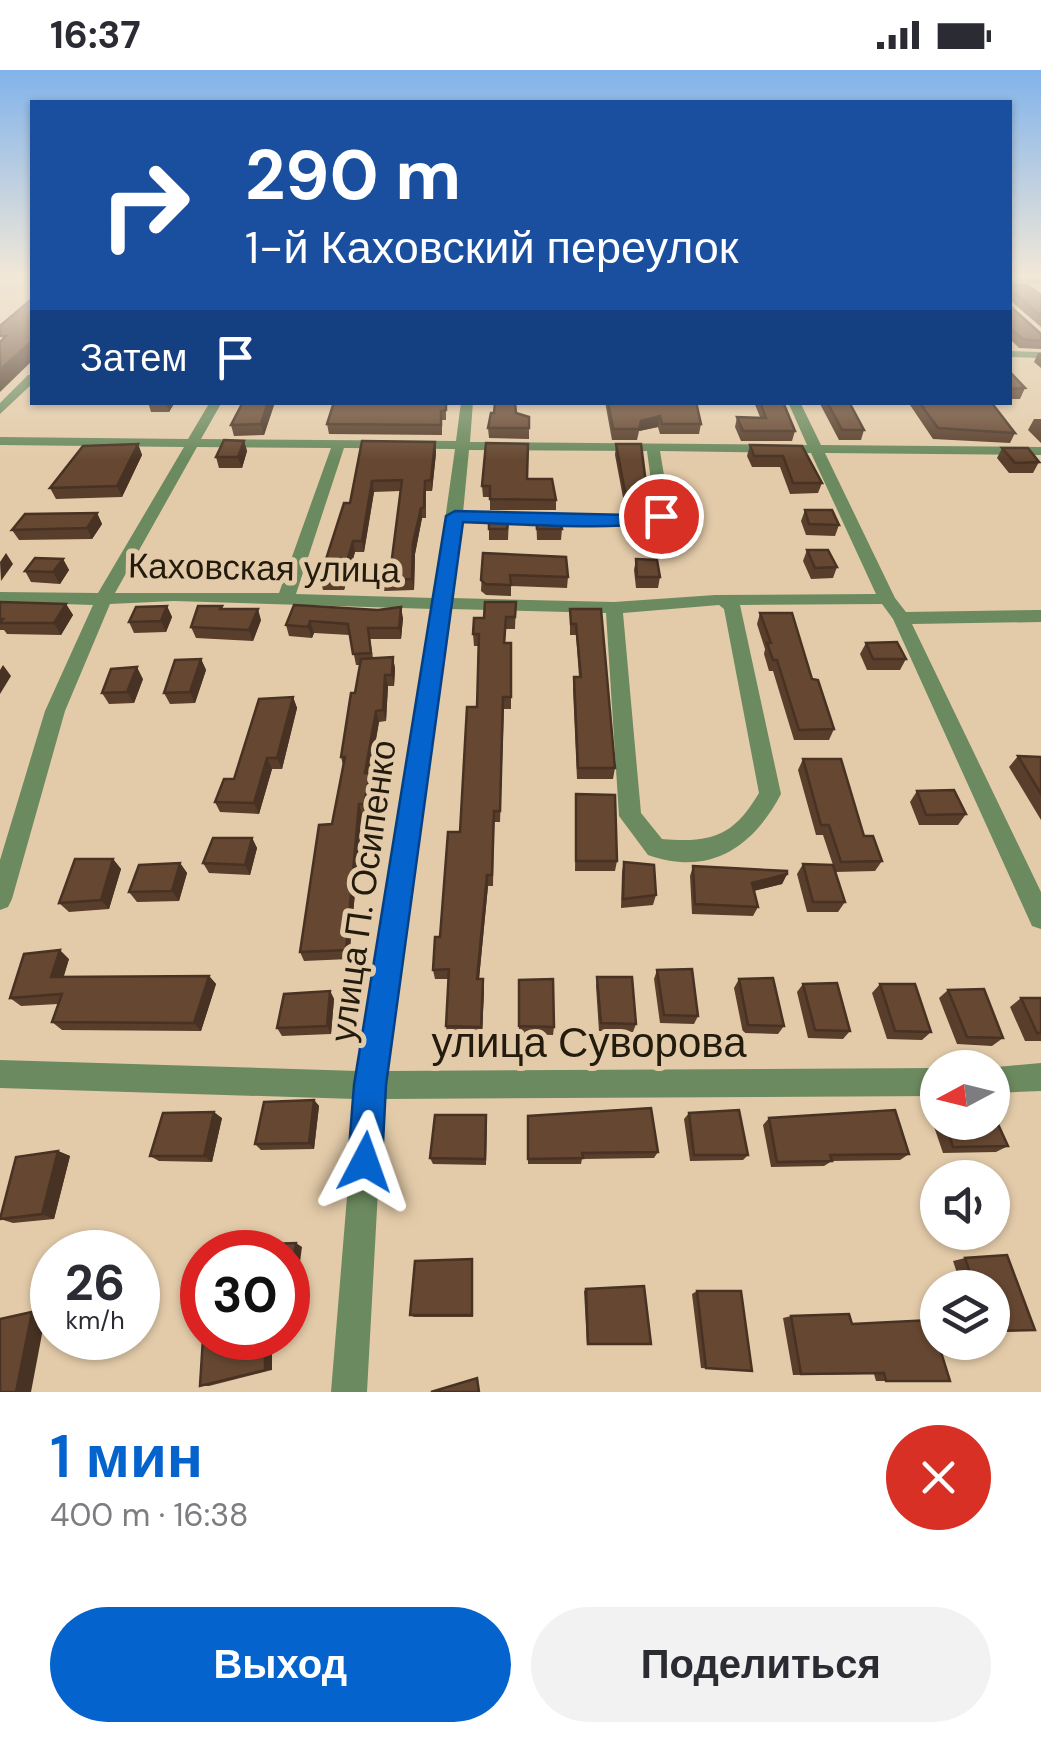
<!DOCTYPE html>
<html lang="ru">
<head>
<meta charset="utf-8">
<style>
	:root { --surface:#fff; --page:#f2f2f3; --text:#2b2b33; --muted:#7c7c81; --accent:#0463cc }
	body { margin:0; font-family:"DM Sans",sans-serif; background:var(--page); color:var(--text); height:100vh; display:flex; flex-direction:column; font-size:38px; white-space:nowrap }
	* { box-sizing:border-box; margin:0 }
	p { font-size:32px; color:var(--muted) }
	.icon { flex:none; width:55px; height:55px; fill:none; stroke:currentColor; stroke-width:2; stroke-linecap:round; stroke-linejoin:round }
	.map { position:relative; height:1322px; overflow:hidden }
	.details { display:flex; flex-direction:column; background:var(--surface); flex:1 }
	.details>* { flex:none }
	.guide { position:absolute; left:30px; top:30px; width:982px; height:305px; border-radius:0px; box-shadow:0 2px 8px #0004; background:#1a4fa0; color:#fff; overflow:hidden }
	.needle { width:65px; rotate:263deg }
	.tools { position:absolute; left:920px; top:980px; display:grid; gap:20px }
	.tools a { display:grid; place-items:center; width:90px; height:90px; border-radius:50%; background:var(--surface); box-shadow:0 2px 8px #0004; font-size:50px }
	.speed { position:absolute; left:30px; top:1160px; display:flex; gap:20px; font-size:50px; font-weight:700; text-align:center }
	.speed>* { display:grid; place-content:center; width:130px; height:130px; border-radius:50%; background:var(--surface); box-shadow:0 2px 8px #0004; line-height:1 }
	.speed small { font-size:25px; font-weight:400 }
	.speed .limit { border:15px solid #d22; background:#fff; color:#111 }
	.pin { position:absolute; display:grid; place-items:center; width:85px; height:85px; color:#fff; margin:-42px; border:5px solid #fff; border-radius:50%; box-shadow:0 2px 10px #0007 }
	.me { position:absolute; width:110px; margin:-55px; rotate:4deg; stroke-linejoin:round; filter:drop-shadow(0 0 8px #0008) }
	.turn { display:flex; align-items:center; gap:35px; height:210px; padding:0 50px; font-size:45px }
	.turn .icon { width:130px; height:130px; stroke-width:2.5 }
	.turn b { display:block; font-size:70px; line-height:85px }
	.then { display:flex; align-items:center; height:95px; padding:0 50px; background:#0003; gap:20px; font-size:38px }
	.round { display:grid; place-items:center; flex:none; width:105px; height:105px; border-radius:52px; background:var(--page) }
	.headline { display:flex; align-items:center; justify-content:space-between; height:170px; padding:0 50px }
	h1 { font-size:60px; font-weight:600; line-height:75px; color:var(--accent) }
	.primary-button { display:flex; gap:20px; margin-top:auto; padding:20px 50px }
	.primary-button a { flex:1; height:115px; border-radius:60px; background:var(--accent); color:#fff; font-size:40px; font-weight:600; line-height:115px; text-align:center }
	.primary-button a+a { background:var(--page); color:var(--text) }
	.status { display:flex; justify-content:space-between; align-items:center; height:70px; padding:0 50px; background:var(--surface); direction:ltr }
	.status svg { height:28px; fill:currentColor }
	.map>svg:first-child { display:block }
</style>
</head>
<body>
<div class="status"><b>16:37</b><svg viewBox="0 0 49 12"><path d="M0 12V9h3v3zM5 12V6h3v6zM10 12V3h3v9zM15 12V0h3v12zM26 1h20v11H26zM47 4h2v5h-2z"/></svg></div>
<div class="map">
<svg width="1041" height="1322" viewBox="0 0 1041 1322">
	<rect width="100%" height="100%" fill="#e3cba9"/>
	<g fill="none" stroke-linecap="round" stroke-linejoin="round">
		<path fill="#6c8a5f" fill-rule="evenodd" d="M1010,208H1041V214H1010Z
			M1010,281L1041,282V288L1010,287Z
			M28,305H32V314L0,344V333Z
			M210,332H222L201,369L456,371L461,332H473L470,372L807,375L788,332H800L821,375L1041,377V385L825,383L895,528L906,542L1041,540V552L912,554L1041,822V859L1032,856L893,549L882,534L740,535L781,724C753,777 710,807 648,785L619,746L606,543L450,539L386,1001L938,998V1026L383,1029L367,1322H331L355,1029L0,1018V990L358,1001L433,539L174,531L110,534L65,641L12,829L8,837L0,840V790L45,641L93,535L0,532V522L98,523L184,377L0,375V367L188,369ZM197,377L331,378L279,523H115ZM344,378L455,379L434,528L296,524ZM469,380L647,381L651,411L661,437L656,443L631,445L463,443ZM660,381L811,383L876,524L715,525L614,532L451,528L462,452L631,455L666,450L676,437L665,411ZM719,535L724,539L759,723C733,767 711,773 662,769L641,743L623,543Z
			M1041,993V1021L992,1023V998H986Z"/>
	</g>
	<path fill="#583e2b" d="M1010,215L1041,225V257L1012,232H1010Z
		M1010,236L1041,271V279L1019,278L1010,269Z
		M1038,283H1041V298L1034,292Z
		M1010,302L1025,318L1020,329H1010Z
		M148,332H175L169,342H151Z
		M243,332H275L264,365L234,366L231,355Z
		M446,332V350H442V365L329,364L327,354Z
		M605,332H696L701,354L699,364H660L658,357L639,361L637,370H612Z
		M754,332H783L795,361L792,371H741L735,357L737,347H760Z
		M819,332H849L864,360L861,370H839Z
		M908,332H991L1015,363L1010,373L933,369Z
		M516,343L529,347V369L489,368L488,358Z
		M1034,349H1041V373L1028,360Z
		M244,371L247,381L242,398H219L216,387Z
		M362,371L435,372L436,383L432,421H426V448H422L415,484L414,520L384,521L382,510L391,496L400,421L374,422L364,482H355L344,520H323L320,508L350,433Z
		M138,374L142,385L122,427L56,429L50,418Z
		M616,374L647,422L645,433H624L615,385Z
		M750,375L802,376L822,413L818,423L790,424L780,397H752L747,386Z
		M1002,378L1039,392L1033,403H1009L997,388Z
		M527,409L556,430V440H490V427H483L482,416Z
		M805,440L839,455L835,466L806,465L801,451Z
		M97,443L102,454L92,469L19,470L12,460Z
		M489,445L509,446L508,470H489Z
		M536,446L562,459L561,470H537Z
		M640,450L663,465L661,476H641L638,460Z
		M807,480L837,497L833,508L811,509L803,491Z
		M483,483L568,507L567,518L511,516V526L486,525L481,521Z
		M63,489L69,500L60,514L31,512L25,501Z
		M636,489L660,507L658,518H636L634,500Z
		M0,532L66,534L73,545L61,565L7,564L4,560H0Z
		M516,532L515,559H506L505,573H511V639H504L500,752H494L493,816H488L479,909H483L484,919L482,966L447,965L446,956L448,909H435L433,900L460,762L477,637L478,576H474L473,564Z
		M294,535L403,548L401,569H370L373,588L393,587L395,599L394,616H388L386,651L379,652L370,703L373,714L367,745H362L349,889L304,891L300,882L332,754L343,695L341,687L360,595H356L350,565L314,563L312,568L289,566L286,555Z
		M167,536L172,547L166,562L134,563L129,552Z
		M222,536L223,539L261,550L253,571L196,568L191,557Z
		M570,539H601L615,698L613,709H577L573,618L574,607H579L576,565H570Z
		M760,543L812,609L834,659L829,670H794L773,601H769L764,584L765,579L757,554Z
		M866,573L906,589L900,600H867L860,584Z
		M201,589L206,600L195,633L170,634L164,623Z
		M143,609L134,633L109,634L102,623Z
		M293,627L297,638L282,699H272L259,744L220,742L215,732L234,709Z
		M1018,686L1041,687V750L1009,697Z
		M803,689L864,766L882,791L875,801L835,802L845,832L838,842H807L797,804L803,794L833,795L823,765H816L798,700Z
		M917,721L966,744L958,755H919L910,732Z
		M576,724L617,791L615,801H575Z
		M252,768L257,778L250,805L209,803L203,793Z
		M113,789L121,799L109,839L69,842L59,833Z
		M624,792L656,825L653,835L621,838L622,802Z
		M180,793L187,803L179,831L137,832L129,822Z
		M693,796L787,804L782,814L754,821L758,837L753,846L692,844L690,806Z
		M69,889L63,907L209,906L216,914L201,961L62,960L52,952L58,934L21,936L10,928Z
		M657,900L698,946L694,954L660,953L654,909Z
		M597,907L636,954L633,962L599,961L596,916Z
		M739,909L784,956L778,964L743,963L734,918Z
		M519,910L554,957L553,965L519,964Z
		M803,914L850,961L843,969L808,968L797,922Z
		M880,914L931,962L922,970L887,969L872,923Z
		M948,920L1003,968L992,976L957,974L939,928Z
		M330,921L334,929L331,964L282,966L277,958Z
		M1021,928H1041V971H1025L1010,937Z
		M314,1030L319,1036L314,1079L261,1080L255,1074Z
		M938,1036V1052H992L1008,1076L996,1082L943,1083L929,1042Z
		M689,1043L748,1085L743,1090L690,1091L684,1049Z
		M528,1046L658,1082L654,1088L582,1089L581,1094H528Z
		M222,1048L212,1092L159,1091L150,1086Z
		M769,1048L909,1084L900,1090L832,1091L824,1096L771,1097L763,1055Z
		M487,1051L486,1095L433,1094L430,1088Z
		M58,1081L70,1086L54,1149L13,1153L0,1149Z
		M965,1188L1035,1260L992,1262V1218H962L953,1191Z
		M472,1189L473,1247H414L410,1245Z
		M586,1219L651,1274L587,1275L584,1221Z
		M697,1221L752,1301L701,1298L692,1224Z
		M791,1246L852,1254L950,1311H876L874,1304L793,1305L783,1248Z
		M203,1268L272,1300L209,1316H200Z"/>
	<path fill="#473223" d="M32,271V291L0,322V300Z
		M166,332H175L169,342Z
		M268,332H275L264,365L261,354Z
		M660,346L658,357L639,361L637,370L641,351Z
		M244,371L247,381L242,398L238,387Z
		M435,372L436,383L432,421L431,410Z
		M138,374L142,385L122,427L117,416Z
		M372,411L374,422L364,482L362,471Z
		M421,438L422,448L415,484L414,520L412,509L413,473Z
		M97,443L102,454L92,469L87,458Z
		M353,471L355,482L344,520L342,509Z
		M6,483L13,494L1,511L0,492Z
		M63,489L69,500L60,514L53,502Z
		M66,534L73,545L61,565L54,553Z
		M167,536L172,547L166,562L161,551Z
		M401,537L403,548L401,569L399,558Z
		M258,539L261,550L253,571L249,560Z
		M310,551L314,563L312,568L308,557Z
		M393,587L395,599L394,616L392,605Z
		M201,589L206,600L195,633L190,622Z
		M3,595L11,606L0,624V600Z
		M137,597L143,609L134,633L127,622Z
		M385,605L388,616L386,651L383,640Z
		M293,627L297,638L282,699L277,688Z
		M376,641L379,652L368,714L365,703Z
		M267,688L272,699L259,744L254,733Z
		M370,703L373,714L367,745L364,734Z
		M359,734L362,745L349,889L346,880Z
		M252,768L257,778L250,805L245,795Z
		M113,789L121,799L109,839L101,830Z
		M180,793L187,803L179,831L172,821Z
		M787,804L782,814L748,822L752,813Z
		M487,805L488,816L478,919L477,909Z
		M60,880L69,889L61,916L51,907Z
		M209,906L216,914L201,961L194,953Z
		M483,909L484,919L482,966L481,957Z
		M330,921L334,929L331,964L327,956Z
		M314,1030L319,1036L314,1079L309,1073Z
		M214,1042L222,1048L212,1092L204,1086Z
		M58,1081L70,1086L54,1149L42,1144Z
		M296,1173L302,1177L295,1229L288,1227Z
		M472,1189L473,1193V1247L472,1245Z
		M32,1242L46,1243L31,1322H16Z
		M265,1268H272V1300H265Z"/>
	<path fill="#664832" stroke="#473223" stroke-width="2.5" d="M1010,215H1027L1041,225V246L1016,224L1011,225L1010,234Z
		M32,229V271L0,300V272L6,266H0V256Z
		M1010,236L1041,264V271L1023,269L1010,258Z
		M1010,302L1025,318L1010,319Z
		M243,332H268L261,354L231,355Z
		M334,332H446V340L441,341V355L327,354Z
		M495,332H515L516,343L529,347V358H488L491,343H494Z
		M608,332H696L701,354H662L660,346L641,351L639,359H613Z
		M760,332H783L795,361H743L737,347L766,348Z
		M827,332H849L864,360H842Z
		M919,332H991L1015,363L938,358Z
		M224,370L244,371L238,387H216Z
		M362,371L435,372L431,410L425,411L424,437L421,438L413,473L412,509L382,510L384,497L391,496L402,410L372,411L362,471H353L342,509L320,508L344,433H350Z
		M486,373L528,374L527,409H552L556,430L490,429V416H482Z
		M138,374L117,416L50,418L83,376Z
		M616,374H641L647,422H625Z
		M750,375L802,376L822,413H793L783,386H754Z
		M1002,378H1028L1039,392L1015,393Z
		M805,440H832L839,455L809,454Z
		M97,443L87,458L12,460L25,444Z
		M489,445L509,446L507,459H489Z
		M536,446L559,447L562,459H537Z
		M660,449L663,465H643L640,450Z
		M807,480H828L837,497L815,498Z
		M483,483L566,487L568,507L510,505L511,515L485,514L481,510Z
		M35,488L63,489L53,502L25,501Z
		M636,489L657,490L660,507H637Z
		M0,532L66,534L54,553H0L3,549H0Z
		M485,532H516L515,547H506L504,573H511V627H503L500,741H494L492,805H487L477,909H483L481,957L446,956L449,899L433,900L435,867H440L448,762H460L467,637H477L479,564H473L474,548H484Z
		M294,535L378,540L401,537L399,558H368L371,583L353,584L348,554L310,551L308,557L286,555Z
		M167,536L161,551L129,552L136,537Z
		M198,536H222L220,539H258L249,560L191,557Z
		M570,539H601L615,698H578L574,607H581L576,554H571Z
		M760,543H792L812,609L818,610L834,659L799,660L777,590H773L767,573H771Z
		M897,572L906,589H873L866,573Z
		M393,587L392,605H385L383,640L376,641L365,703H370L364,734H359L346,880L300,882L319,755L332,754L345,687H341L351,623H355L361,589Z
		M201,589L190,622L164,623L175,590Z
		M137,597L127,622L102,623L111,599Z
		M293,627L277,688H267L254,733L215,732L224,709H234L259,629Z
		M1018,686L1041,687V724Z
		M803,689H841L864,766H873L882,791L841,792L829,755H821Z
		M954,720L966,744L926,745L917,721Z
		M576,724L615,725L617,791H576Z
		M213,768H252L245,795L203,793Z
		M75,789H113L101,830L59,833Z
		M624,792L654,795L656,825L623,829Z
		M180,793L172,821L129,822L139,795Z
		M803,794L833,795L845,832H813Z
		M693,796L787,801V804L752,813L758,837L695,834Z
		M60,880L51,907L209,906L194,953L52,952L62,924L10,928L24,884Z
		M692,899L698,946L664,945L657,900Z
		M597,907H632L636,954L601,953Z
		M773,908L784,956L748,955L739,909Z
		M553,909L554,957L519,956V910Z
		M837,913L850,961L815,960L803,914Z
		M880,914H915L931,962L895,961Z
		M984,919L1003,968L967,967L948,920Z
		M330,921L327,956L277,958L284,924Z
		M1021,928H1041V963H1037Z
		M314,1030L309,1073L255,1074L264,1032Z
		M651,1038L658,1082L582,1083L583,1088L528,1089V1046Z
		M739,1040L748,1085H694L689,1043Z
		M895,1040L909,1084L830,1085L832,1091L777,1092L769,1048Z
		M992,1041L1008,1076L953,1077L945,1052H992Z
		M214,1042L204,1086H150L163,1043Z
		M435,1045H486L485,1089L430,1088Z
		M58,1081L42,1144L0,1149L16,1087Z
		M296,1173L288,1227V1182H238L239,1175Z
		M1007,1185L1035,1260L992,1261V1218H975L965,1188Z
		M472,1189V1245H410L415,1191Z
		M644,1216L651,1274H588L586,1219Z
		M697,1221H741L752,1301L706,1298Z
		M32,1242L16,1322H0V1249Z
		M849,1244L852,1254L931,1250L950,1311H886L884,1303L801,1304L791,1246Z
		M203,1268H265V1300L200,1316Z
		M477,1308L479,1322H431Z"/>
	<linearGradient id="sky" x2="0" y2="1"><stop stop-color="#81b3ea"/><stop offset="0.53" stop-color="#f2e8d8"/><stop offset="1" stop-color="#f2e8d8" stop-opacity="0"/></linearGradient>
	<rect width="1041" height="390" fill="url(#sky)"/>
	<path fill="#0463cc" stroke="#034085" stroke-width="2.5" d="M455,441L631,445L661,441L670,446C646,464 500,453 463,452L386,1015L382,1092L377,1104L365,1109L353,1104L348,1092L354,1015L446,446Z"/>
	<g text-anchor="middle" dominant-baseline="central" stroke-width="10" stroke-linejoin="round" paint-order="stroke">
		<g font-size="35" fill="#231b0e" stroke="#e3cba9">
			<text transform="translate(264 498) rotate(1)">Каховская улица</text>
			<text transform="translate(363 821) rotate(-82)">улица П. Осипенко</text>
		</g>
		<g font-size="42" fill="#231b0e" stroke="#e3cba9">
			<text x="589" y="972">улица Суворова</text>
		</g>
	</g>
</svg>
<div class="tools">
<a><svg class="needle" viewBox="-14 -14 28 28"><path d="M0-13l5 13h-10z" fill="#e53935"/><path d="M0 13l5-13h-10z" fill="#7c7c81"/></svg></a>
<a><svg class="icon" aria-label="sound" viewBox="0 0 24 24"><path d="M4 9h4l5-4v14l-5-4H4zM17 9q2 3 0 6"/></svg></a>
<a><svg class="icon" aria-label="layers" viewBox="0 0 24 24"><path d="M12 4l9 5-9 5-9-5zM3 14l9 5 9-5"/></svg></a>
</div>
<div class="speed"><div>26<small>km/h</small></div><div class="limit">30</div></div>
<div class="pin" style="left:661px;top:446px;background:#d93025"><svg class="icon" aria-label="arrive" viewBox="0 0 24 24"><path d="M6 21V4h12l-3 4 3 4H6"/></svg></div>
<svg class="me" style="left:365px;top:1092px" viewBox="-20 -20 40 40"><path d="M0-17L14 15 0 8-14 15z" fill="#0463cc" stroke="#fff" stroke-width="4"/></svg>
<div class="guide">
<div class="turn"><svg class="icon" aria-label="right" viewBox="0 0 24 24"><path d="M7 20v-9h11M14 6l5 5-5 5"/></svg><div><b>290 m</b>1-й Каховский переулок</div></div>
<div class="then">Затем<svg class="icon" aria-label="arrive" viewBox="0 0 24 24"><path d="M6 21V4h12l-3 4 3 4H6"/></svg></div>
</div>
</div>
<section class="details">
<div class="headline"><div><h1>1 мин</h1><p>400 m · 16:38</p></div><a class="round" style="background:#d93025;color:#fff"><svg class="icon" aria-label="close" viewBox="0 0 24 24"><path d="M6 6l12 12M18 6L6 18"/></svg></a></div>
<div class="primary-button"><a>Выход</a><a>Поделиться</a></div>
</section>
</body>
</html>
